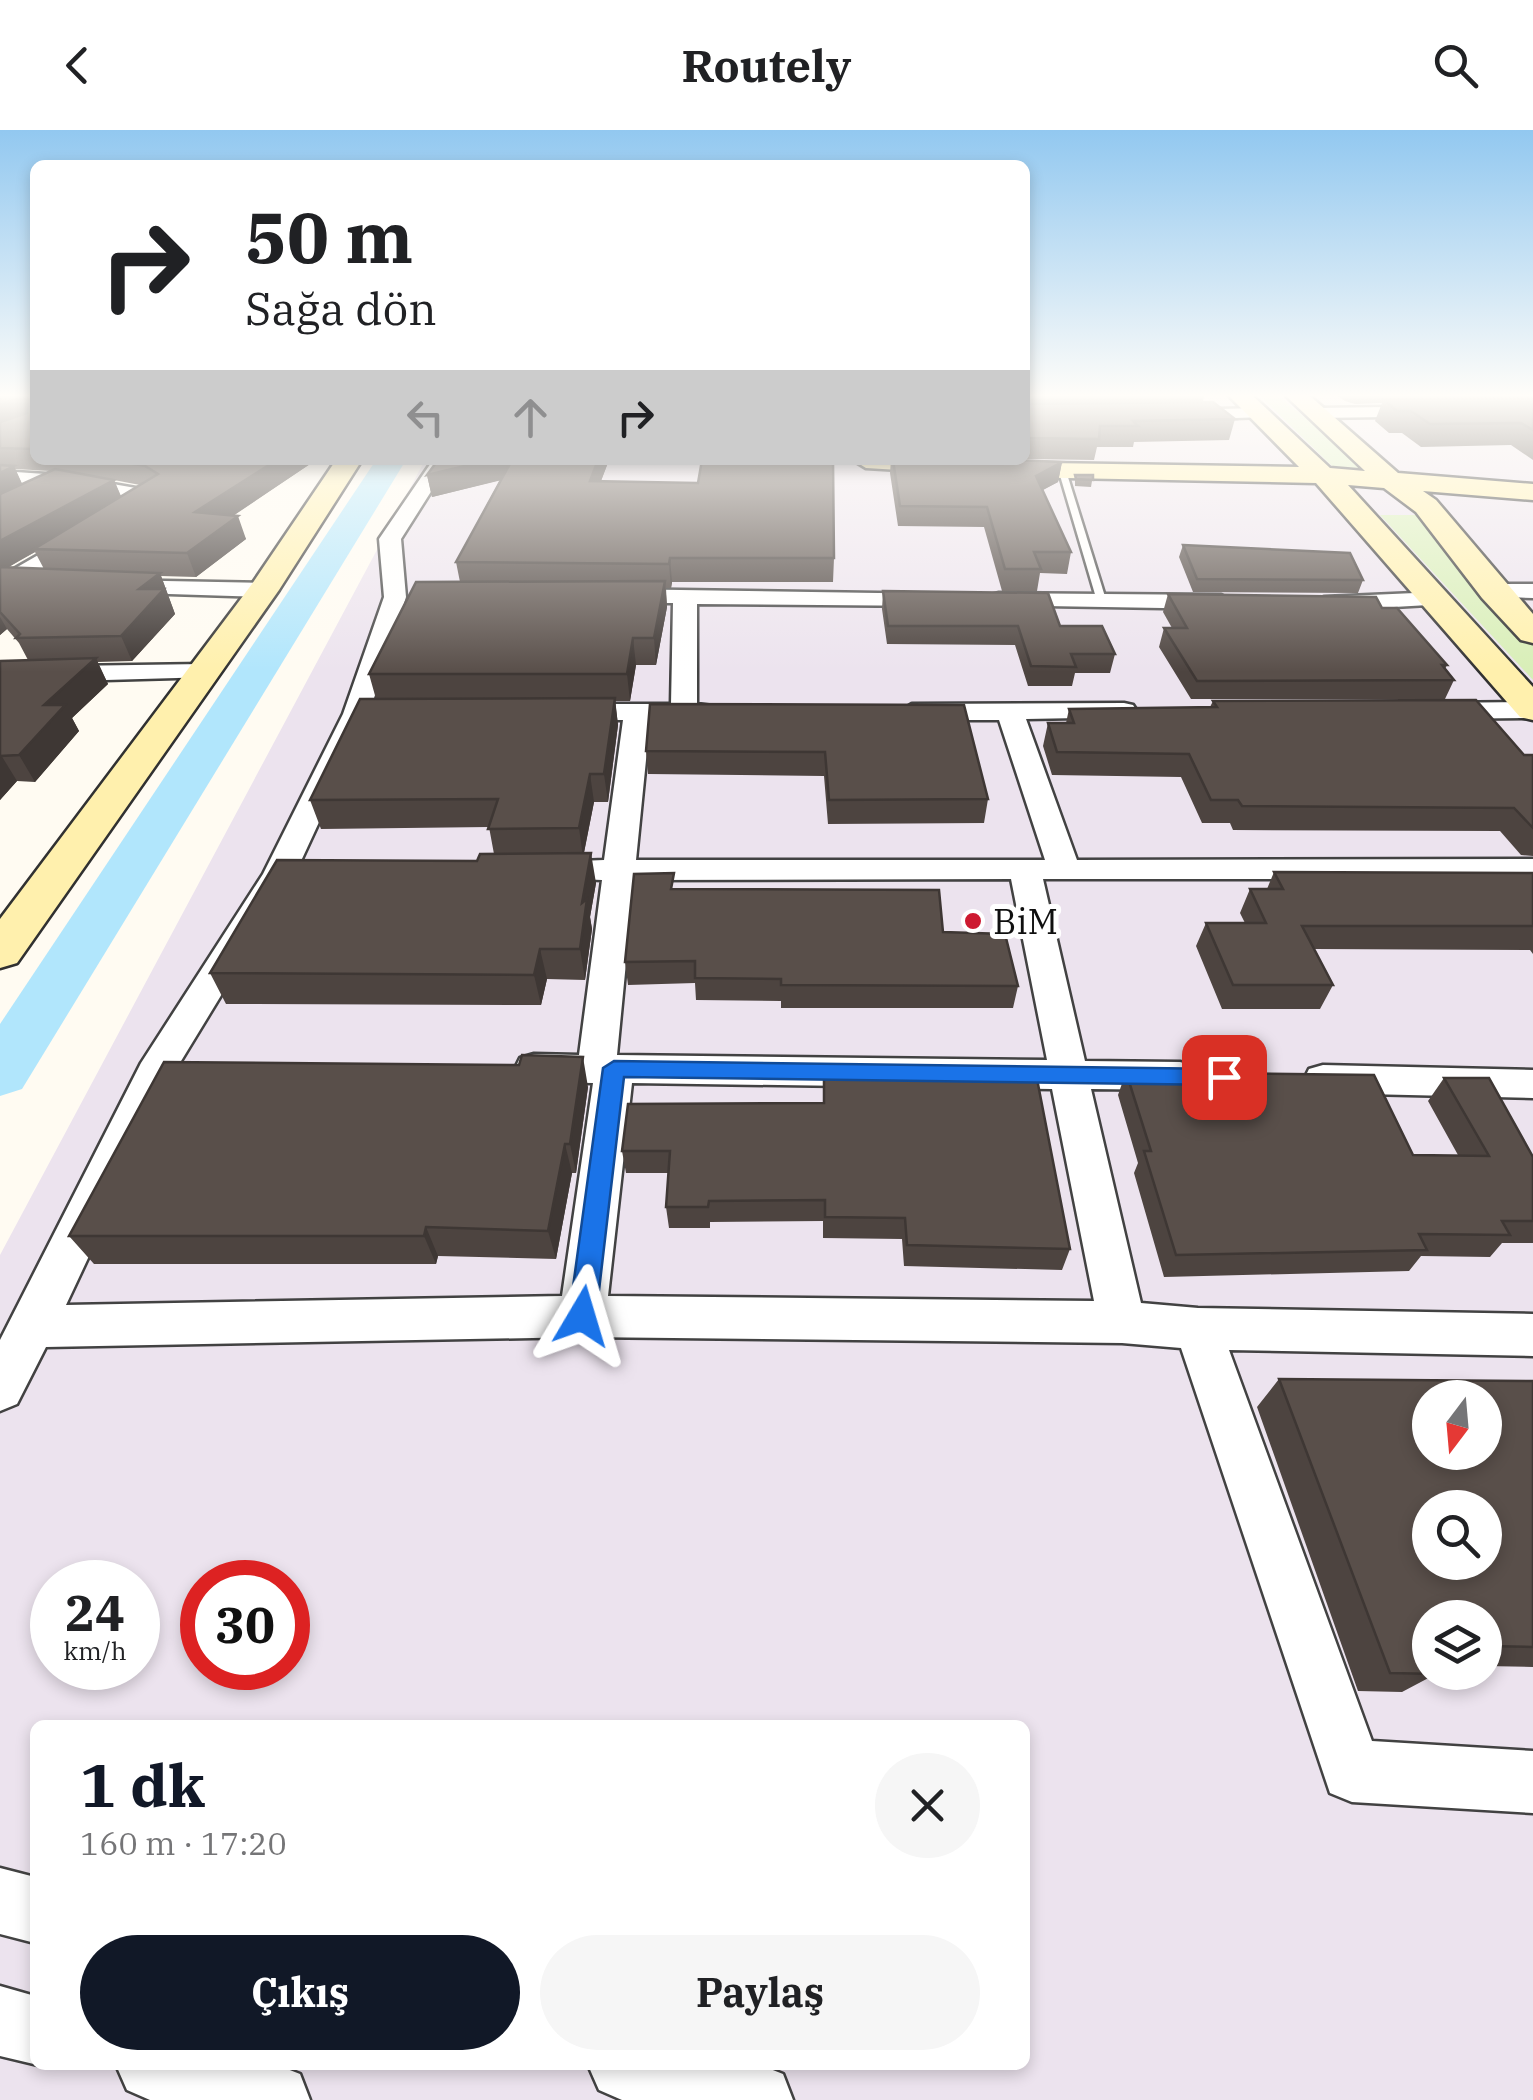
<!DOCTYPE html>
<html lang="tr">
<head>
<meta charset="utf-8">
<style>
	:root { --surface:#fff; --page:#f6f6f6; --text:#202124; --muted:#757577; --accent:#111827 }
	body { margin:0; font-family:"IBM Plex Serif",serif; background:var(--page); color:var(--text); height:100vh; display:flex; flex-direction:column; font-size:38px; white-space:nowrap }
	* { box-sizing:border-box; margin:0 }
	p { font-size:32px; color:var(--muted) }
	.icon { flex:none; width:55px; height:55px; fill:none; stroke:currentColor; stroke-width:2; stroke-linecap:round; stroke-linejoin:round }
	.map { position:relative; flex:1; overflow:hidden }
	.sheet { position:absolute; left:30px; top:1590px; width:1000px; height:350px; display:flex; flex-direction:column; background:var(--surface); border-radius:15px; box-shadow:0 5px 15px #0003 }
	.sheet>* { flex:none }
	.hud { position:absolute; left:30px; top:30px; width:1000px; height:305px; border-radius:15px; box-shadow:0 5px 15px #0003; background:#fff; color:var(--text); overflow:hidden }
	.needle { width:65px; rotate:196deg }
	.tools { position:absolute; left:1412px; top:1250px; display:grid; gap:20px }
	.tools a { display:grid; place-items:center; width:90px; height:90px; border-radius:50%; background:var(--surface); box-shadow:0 5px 15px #0003; font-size:50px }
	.speed { position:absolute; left:30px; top:1430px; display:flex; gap:20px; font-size:50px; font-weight:700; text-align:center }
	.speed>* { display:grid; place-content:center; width:130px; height:130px; border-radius:50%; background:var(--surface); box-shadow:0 5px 15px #0003; line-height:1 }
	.speed small { font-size:25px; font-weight:400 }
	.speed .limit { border:15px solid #d22; background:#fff; color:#111 }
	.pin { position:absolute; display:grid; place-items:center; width:85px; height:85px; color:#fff; margin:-42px; border-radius:20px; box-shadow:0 5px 15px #0006 }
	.me { position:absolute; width:110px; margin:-55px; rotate:7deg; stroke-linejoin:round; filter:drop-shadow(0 0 8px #0008) }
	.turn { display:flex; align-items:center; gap:35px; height:210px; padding:0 50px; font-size:45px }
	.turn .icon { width:130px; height:130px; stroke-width:2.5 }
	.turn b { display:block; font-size:70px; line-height:85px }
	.lanes { display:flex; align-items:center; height:95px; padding:0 50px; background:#0003; justify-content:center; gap:50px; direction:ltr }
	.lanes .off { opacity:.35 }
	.round { display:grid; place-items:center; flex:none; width:105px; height:105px; border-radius:52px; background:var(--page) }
	.head { display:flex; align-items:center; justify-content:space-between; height:170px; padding:0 50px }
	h1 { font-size:60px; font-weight:700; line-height:75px; color:var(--accent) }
	.primary-button { display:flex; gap:20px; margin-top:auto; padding:20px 50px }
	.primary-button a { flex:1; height:115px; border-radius:60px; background:var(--accent); color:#fff; font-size:40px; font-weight:700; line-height:115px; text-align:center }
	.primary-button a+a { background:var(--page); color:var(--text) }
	header { display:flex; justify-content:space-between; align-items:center; height:130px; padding:0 50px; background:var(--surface); font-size:45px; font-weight:700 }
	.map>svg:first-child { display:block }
</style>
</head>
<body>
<header><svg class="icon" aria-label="back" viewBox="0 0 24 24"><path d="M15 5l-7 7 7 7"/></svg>Routely<svg class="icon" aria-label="search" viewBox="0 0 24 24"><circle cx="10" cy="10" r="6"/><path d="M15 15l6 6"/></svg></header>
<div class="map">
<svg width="1533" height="1970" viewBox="0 0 1533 1970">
	<rect width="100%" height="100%" fill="#fffbf2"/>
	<path fill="#ece3ee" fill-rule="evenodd" d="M1025,266H1533V1970H0V1125L425,330H1025ZM1430,1268H1485V1322H1430ZM1430,1378H1485V1432H1430ZM52,1452H138V1538H52ZM202,1452H288V1538H202ZM1430,1488H1485V1542H1430ZM35,1595H1025V1935H35Z"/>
	<path fill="#d8eeb7" d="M1260,266H1278L1372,340L1333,337Z
		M1380,385H1423L1533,515V550Z"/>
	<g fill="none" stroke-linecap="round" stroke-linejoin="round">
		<path fill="#b1e6fc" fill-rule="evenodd" d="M376,330H406L22,959L0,966V894Z"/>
		<defs>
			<path id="lane" d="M1059,342L1067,344L1107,473L1097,471Z"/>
			<path id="street" d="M1533,275V285L1316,288L1308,283L1316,278Z
				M1260,278L1268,283L1266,287L1174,290L1166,285L1174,280Z
				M433,330H451L401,409L406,467L369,584L295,744L178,936L66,1175L562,1166L593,953L534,952L520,948L515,938L520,928L534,924L579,925L602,750L531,747L526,740L531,733L604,730L623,590H562L549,582L562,574H671L673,473H614L603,466L614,459L944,464L947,469L936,476L697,474V574L713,576L717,582L704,590H650L636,730H1045L999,590H912L899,582L912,574L1124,573L1133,575L1137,581L1133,587L1026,589L1077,730L1533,729V749H1043L1085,931L1180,932L1194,936L1199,946L1194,956L1180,960L1091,959L1141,1173L1198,1178L1533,1184V1226L1229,1220L1372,1611L1533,1621V1683L1352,1672L1330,1663L1181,1218L1122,1213L582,1207L46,1217L17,1274L0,1281V1210L141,933L263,744L343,584L384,467L379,409ZM1011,749L1047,930L617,925L634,750ZM632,953L1052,959L1094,1171L608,1166Z
				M0,341L61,345L153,361L163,367L7,459L0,457V447L134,370L61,357L0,353Z
				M114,450L263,453L274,460L263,467L106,462L103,457L106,452Z
				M1493,454H1533V468L1485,466L1482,461L1485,456Z
				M1438,462L1446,464L1449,469L1446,474L1324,481L1312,474L1324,467Z
				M999,463L1221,465L1233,472L1221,479L991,475L987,470L991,465Z
				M203,534L212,537L216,542L212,547L0,553V537Z
				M1533,572V588L1432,589L1419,581L1432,573Z
				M1323,935L1533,940V968L1323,963L1309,959L1304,949L1309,939Z
				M0,1738L35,1747V1813L0,1804Z
				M0,1856L35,1866L38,1935L0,1926Z
				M116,1935H277L300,1944L310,1970H150L127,1960Z
				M588,1935H760L783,1944L793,1970H622L599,1960Z"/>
			<path id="secondary" d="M1229,266H1253L1330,338L1365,341L1286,266H1310L1398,343L1533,354V370L1423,361L1436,370L1533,484V513L1521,510L1482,468L1416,382L1384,358L1348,355L1533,557V590L1520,587L1316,353L1016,347L866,338L853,330L1299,337Z
				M336,330H362L279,460L17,833L0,838V789L252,454Z"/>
		</defs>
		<use href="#lane" stroke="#424242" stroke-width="5"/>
		<use href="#street" stroke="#424242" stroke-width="5"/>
		<use href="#secondary" stroke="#313131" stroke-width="5"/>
		<use href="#lane" fill="#fff" fill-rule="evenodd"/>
		<use href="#street" fill="#fff" fill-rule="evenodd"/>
		<use href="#secondary" fill="#fff0ad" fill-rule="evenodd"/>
	</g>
	<path fill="#4d4440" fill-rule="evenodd" d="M0,266H35V330H316L233,386L246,409L196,447L161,446L175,484L132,531L97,532L108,554L72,588L79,601L35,652L17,651L0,670V531L28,530L19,513L7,499L0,505ZM15,339L51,341L22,354ZM114,350L140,355L121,366ZM35,422L44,439L7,438L20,430Z
		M1025,266H1204L1203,272L1235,289L1229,310L1134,312L1133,317H1097L1094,330L1025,329Z
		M1338,266H1533V330L1511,315L1421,317L1402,303H1389L1375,291L1382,273L1355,274L1345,271Z
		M438,330H609L601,351L834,428L833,452H672L671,458H666L667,477L656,535H636L630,571H615L618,595L608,672H594L584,723L596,753L590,787L592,799L585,850L547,849L541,875L226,874L210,843L494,724L489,697L321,699L310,670L376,569L369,544L460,452L456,432L500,350L432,367L427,345Z
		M891,330H1017L1062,332L1058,352L1042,360L1071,422L1067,444L1040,443L1037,461H1002L984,397L898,396L890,343Z
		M1075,345H1093L1091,357L1075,356Z
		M1183,415L1363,450L1358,463L1193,462L1179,427Z
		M883,461L1060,496L1115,524L1110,543H1075L1072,556H1028L1015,515L887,514L882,479Z
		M1168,464L1382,478L1447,535L1445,539L1454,550L1445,569H1191L1159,517L1164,498H1172L1163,482Z
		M1213,571L1524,625H1533V726L1521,725L1500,701L1233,700L1230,693H1202L1181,647L1052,645L1043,616L1048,593H1066L1069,579L1210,577Z
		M964,575L988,669L984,693L828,694L824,646L648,644L646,621Z
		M1274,742L1533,743V824L1530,820L1314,819L1333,855L1320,879H1222L1196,816L1206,793H1245L1240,783L1250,759H1267Z
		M675,759L943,802L1018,856L1013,878H781V871L696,870L695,853L628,855L625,832Z
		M519,935L588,957L576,1043H572L556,1129L438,1126L436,1134H94L69,1106Z
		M1126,942L1413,1025H1458L1428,971L1444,948L1533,1027V1113H1502L1490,1127L1421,1126L1409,1141L1164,1147L1134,1043L1138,1033L1118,965Z
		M824,945L1070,1119L1062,1140L904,1136L902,1109L823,1108V1091L710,1092V1098H669L666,1077L669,1043H626L622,1021L823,973Z
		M1279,1249L1533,1251V1537L1485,1536V1488H1430V1542L1436,1544L1402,1562L1358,1561L1257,1277Z"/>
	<path fill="#3e3734" d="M24,266L33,286L0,300V275Z
		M277,330H316L204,405L195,382Z
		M490,330H516L518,346L432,367L427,345Z
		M598,330H609L592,374L590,351Z
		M1062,332L1058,352L1032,366L1036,346Z
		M14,336L24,358L0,371V343Z
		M114,350L123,372L34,419L35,422L0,442V411Z
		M238,386L246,409L196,447L187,423Z
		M670,428L672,452L671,458L669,434Z
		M160,443L175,484L132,531L121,506L139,459Z
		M665,451L667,477L656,535L654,508Z
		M0,487L7,499L0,505Z
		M633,508L636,535L630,571L627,544Z
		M96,528L108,554L72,588L79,601L35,652L19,625L44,575Z
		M615,568L618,595L608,672L604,644Z
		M1,625L17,651L0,670V626Z
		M590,644L594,672L583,727L579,698Z
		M591,723L596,753L590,787L592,799L585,850L580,819L582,773Z
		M540,819L547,849L541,875L534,845Z
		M583,927L588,957L576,1043L570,1014Z
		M565,1014L572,1043L556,1129L548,1101Z
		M426,1097L438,1126L436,1134L424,1106Z"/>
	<path fill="#594f4a" stroke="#3e3734" stroke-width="2.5" fill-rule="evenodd" d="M0,266H24L0,275Z
		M28,266H35V319L0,318V292L27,283Z
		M1025,268L1026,274L1213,272L1235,289L1133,291L1138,296H1100L1099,309L1025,308Z
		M1533,268V300L1521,293L1430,294L1411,281H1397L1383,269Z
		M112,330H277L195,382L238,386L187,423L34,419L158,344L145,336Z
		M438,330H490L427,345Z
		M512,330H598L590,351L698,353L702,330H833L834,428H670L669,434L456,432Z
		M893,330H1016L1062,332L1036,346L1071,422H1034L1041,439H1005L987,377L900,376Z
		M0,335L14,336L0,343Z
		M55,339L114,350L0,411V364Z
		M1075,345H1093V350L1076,349Z
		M1183,415L1350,423L1363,450L1197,449Z
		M0,437L160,443L139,459H164L121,506L16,508L20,504L0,482Z
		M665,451L654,508H633L627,544H369L416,452Z
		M883,461L1048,463L1060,496H1102L1115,524H1071L1076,537L1031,536L1018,496H888Z
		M1168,464L1376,467L1382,478H1397L1447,535H1442L1454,550L1197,551L1164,498H1187Z
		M96,528L44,575H65L19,625L0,626V531Z
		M615,568L604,644H590L579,698L488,699L498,669L310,670L360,569Z
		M1476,570L1524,625H1533V698L1514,678L1242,676L1238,670H1211L1189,624L1057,622L1048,593H1074L1069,579L1217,577L1213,571Z
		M650,574L964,575L988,669L829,670L825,622L646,621Z
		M591,723L582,773L587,769L580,819H540L534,845L210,843L277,730L477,731L480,724Z
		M1274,742L1533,743V796H1302L1333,855H1233L1206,793H1266L1250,759H1283Z
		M674,743L671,759L939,760L943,802L1005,804L1018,856L781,855V849L695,848V831L625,832L634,744Z
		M522,925L583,927L570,1014H565L548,1101L426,1097L424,1106H69L164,932L519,935Z
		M1126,942L1374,945L1413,1025L1489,1026L1444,948H1489L1533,1027V1091H1502L1510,1105L1419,1104L1427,1120L1176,1125L1144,1021H1151Z
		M824,945L1037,949L1070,1119L907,1115L905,1088L825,1087V1070L709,1071L708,1077H666L670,1021H622L628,974L824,973Z
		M1279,1249L1533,1251V1517L1485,1516V1488H1430V1516H1426L1430,1527V1542L1436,1544L1390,1543ZM1430,1268H1485V1322H1430ZM1430,1378H1485V1432H1430Z"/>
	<linearGradient id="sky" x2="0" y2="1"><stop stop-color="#92c8f0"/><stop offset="0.49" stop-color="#fffdf9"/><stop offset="1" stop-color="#fffdf9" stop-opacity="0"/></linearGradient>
	<rect width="1533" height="542" fill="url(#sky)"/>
	<path fill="#1a73e8" stroke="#114b97" stroke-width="2.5" d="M614,931L1224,939L1235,947L1224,955L624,947L596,1186L592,1194L582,1197L573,1194L569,1186L603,938Z"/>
	<circle fill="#cd1930" stroke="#fff" stroke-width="4" cx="973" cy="791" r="10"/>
	<g text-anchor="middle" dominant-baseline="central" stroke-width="10" stroke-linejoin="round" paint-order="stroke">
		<g font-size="35" fill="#0f0f0f" stroke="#fff" text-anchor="start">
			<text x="993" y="791">BiM</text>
		</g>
	</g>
</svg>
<div class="tools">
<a><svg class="needle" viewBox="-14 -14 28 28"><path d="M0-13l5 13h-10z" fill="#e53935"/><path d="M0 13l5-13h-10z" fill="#757577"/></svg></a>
<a><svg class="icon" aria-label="search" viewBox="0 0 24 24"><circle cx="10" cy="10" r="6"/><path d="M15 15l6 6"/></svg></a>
<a><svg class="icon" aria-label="layers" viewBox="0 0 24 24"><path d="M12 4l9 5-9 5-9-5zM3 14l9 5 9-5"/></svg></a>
</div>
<div class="speed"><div>24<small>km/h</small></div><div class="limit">30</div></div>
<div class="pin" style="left:1224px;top:947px;background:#d93025"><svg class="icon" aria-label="arrive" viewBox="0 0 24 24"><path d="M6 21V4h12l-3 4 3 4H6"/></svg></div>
<svg class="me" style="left:582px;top:1186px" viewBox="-20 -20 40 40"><path d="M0-17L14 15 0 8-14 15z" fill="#1a73e8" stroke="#fff" stroke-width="4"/></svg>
<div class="hud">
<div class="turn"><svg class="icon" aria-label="right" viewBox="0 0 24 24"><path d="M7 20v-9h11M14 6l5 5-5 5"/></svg><div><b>50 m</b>Sağa dön</div></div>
<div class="lanes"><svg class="icon off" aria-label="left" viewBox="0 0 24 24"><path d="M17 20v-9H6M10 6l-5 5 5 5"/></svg><svg class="icon off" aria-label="ahead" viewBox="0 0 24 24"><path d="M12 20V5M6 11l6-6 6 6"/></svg><svg class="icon" aria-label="right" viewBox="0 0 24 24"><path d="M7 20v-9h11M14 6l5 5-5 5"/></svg></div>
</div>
<section class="sheet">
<div class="head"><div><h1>1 dk</h1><p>160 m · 17:20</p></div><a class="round"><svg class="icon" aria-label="close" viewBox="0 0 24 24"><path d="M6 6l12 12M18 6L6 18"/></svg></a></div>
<div class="primary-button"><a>Çıkış</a><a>Paylaş</a></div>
</section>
</div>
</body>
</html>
